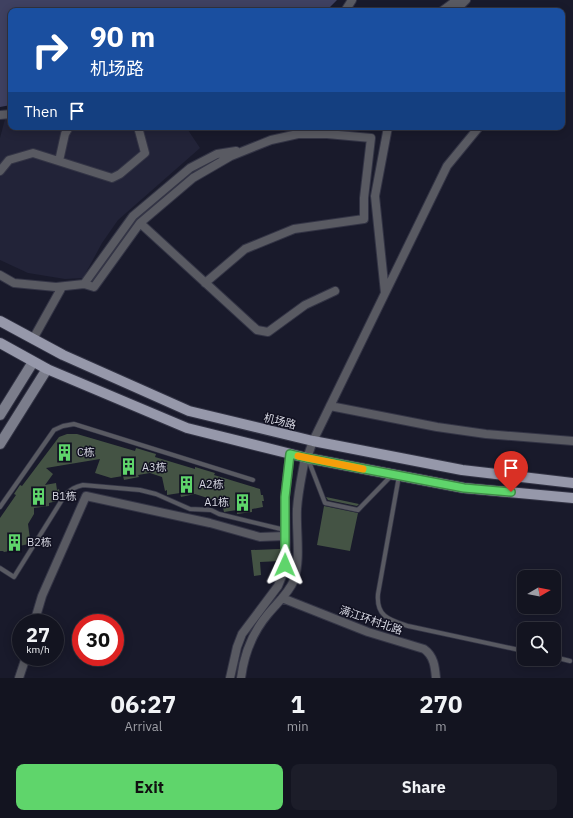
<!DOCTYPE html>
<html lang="en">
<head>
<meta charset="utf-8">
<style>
	:root { --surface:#131420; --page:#1c1d29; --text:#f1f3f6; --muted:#9d9ea5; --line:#32333e; --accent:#5fd56b }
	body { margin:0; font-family:"IBM Plex Sans","Noto Sans SC",sans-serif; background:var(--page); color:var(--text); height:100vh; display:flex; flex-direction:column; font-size:15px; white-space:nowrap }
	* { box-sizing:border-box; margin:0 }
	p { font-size:13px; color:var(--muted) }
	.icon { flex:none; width:22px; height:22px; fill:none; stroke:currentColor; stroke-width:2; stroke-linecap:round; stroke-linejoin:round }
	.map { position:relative; height:678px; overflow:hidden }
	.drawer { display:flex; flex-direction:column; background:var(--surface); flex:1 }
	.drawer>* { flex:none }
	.top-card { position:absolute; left:8px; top:8px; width:557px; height:122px; border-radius:8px; box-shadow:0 2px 10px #0003,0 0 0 1px var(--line); background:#1a4fa0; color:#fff; overflow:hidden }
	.needle { width:26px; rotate:80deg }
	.tools { position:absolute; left:517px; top:570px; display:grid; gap:8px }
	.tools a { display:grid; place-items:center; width:44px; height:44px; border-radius:8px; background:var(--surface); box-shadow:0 2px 10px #0003,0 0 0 1px var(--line); font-size:20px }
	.speed { position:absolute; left:12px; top:614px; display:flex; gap:8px; font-size:20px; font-weight:700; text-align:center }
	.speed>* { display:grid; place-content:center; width:52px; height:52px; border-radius:50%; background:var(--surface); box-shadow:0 2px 10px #0003,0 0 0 1px var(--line); line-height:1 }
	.speed small { font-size:10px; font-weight:400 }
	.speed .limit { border:6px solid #d22; background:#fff; color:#111 }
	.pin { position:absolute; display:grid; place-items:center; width:34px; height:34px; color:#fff; margin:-41px -17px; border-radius:50% 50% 50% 0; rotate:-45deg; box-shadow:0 0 4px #0007 }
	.pin .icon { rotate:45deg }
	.me { position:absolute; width:44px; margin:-22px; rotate:1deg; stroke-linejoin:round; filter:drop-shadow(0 0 3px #0008) }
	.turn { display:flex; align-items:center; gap:14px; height:84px; padding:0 16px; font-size:18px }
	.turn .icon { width:52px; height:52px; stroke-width:2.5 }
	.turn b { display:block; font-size:28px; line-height:34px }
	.then { display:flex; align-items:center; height:38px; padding:0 16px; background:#0003; gap:8px; font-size:15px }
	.eta { display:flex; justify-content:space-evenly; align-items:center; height:68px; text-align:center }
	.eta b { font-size:24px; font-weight:700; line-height:28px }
	.cta { display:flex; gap:8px; margin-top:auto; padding:8px 16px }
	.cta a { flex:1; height:46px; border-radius:8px; background:var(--accent); color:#111; font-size:16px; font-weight:700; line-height:46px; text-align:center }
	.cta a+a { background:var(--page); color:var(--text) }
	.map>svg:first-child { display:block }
</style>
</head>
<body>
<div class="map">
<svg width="573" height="678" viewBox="0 0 573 678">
	<rect width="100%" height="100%" fill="#191a2b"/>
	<path fill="#222338" d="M11,118V127H186L200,148L118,220L102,243L83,278L65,279L28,273L0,260V138L5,119Z"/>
	<path fill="#3f4161" d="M0,0H337L326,11H157L155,9L147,11H11V105L0,107Z"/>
	<path fill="#445344" d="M67,434H77L135,451L136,448L156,454L155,457L195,469V467L215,473L214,475L260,489L261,495H263L264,501H262L263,507L252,509V512L237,514V510L224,512L223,508H221L220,502L195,494L181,497L180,493L167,495V490L165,491L162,477L150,473L138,475L139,477L124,480L123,476L111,478L95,473L100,459L46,468L53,474L45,485L56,483L57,490L59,489L60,495L58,496L59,498L57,501L49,503V506L34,508V514L28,524L30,539H28L29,544L19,546V549L4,552L3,551H0V518L16,495L14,494L20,485L22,486L59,437Z
		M326,497L359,504L357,506L328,500Z
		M324,506L358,513L350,551L317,545Z
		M280,549V561L260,562L261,575L254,576L251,550Z"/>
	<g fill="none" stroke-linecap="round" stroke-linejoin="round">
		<defs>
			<path id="lane" d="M308,459L325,503L358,510L391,476
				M399,476L378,594C376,617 390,620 408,626L524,651
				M0,507L54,430L63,426L74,424L253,480
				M0,568L14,577L65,495C71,489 75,487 83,485L140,490L156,494L190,509L211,510L219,514L285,530
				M554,657L570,661"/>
			<path id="street" d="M345,11L352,0
				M442,11L457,0
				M456,11L457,9L466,0
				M0,115L11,114
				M59,161L65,134L69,127
				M0,171L9,160L33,153L112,178L120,174L145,153L138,127
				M140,223L193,178L231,156L271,140L298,134H327L371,138L364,198V219L294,229L245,249L205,283
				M0,275L14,283L56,287L84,284L94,287L140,223L257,330L268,332L305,305L335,291
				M84,284L133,216L190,168L217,154L236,151
				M385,293L375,196L388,127
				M33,339L62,287
				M330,406L437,427L486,434L573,441
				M307,458L313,441L447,166L479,127
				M282,598L368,632L424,649C434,656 435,667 436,678
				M34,623L42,596L86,496L210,523L260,537L285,536
				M19,678L26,657
				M230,678L237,647L242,634L278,586L284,571L286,556L285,497L290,454
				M241,678C244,654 252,633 268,614C277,603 289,593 294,580C301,560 296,531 297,509C298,492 302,475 305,458"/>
			<path id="secondary" d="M0,415L33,362
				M0,444L47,369"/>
			<path id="primary" d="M0,321L63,355L189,411L313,441L462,470L573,483
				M0,343L47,369L187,428L307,458L464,488L573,498"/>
		</defs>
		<use href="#lane" stroke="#333445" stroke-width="5.5"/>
		<use href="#street" stroke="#333445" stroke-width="10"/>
		<use href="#secondary" stroke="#333445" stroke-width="12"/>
		<use href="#primary" stroke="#333445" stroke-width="12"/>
		<use href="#lane" stroke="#595a62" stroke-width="4"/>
		<use href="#street" stroke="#595a62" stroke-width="8"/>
		<use href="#secondary" stroke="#7b7d8b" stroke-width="10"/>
		<use href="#primary" stroke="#9698aa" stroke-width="10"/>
	</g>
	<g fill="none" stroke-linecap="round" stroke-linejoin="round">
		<defs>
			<path id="route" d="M285,565V497L290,454L307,458L464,488L511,492"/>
		</defs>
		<use href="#route" stroke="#3e8a46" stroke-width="10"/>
		<use href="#route" stroke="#5fd56b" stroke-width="7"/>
		<path stroke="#f59e0b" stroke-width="7" d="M298,456L363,469"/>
	</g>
	<defs>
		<symbol id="building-bare" viewBox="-9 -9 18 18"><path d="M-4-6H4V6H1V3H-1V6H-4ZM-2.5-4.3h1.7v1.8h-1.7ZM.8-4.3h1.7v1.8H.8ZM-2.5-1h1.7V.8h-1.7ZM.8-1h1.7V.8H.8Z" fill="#5fd56b" stroke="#111121" stroke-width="2.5" paint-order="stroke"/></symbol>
	</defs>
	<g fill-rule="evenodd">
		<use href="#building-bare" x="52" y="440" width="25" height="25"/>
		<use href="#building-bare" x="116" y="454" width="25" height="25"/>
		<use href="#building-bare" x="174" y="472" width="25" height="25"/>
		<use href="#building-bare" x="26" y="484" width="25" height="25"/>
		<use href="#building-bare" x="230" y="490" width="25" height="25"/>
		<use href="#building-bare" x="2" y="530" width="25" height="25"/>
	</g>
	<g text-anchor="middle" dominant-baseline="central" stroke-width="3" stroke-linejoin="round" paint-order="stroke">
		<g font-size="11" fill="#d6d7e2" stroke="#111121">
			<text transform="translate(280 421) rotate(14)">机场路</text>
			<text transform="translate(371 620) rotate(19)">满江环村北路</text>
		</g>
		<g font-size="11" fill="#d6d7e2" stroke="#111121" text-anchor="start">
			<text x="77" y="452">C栋</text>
			<text x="142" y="467">A3栋</text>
			<text x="199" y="484">A2栋</text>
			<text x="52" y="496">B1栋</text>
			<text x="229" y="502" text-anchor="end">A1栋</text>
			<text x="27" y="542">B2栋</text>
		</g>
	</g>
</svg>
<div class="tools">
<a><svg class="needle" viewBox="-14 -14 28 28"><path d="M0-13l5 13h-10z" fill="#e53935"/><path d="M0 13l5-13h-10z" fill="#9d9ea5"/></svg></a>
<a><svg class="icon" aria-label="search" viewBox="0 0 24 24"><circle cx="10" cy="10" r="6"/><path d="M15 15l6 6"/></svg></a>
</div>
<div class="speed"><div>27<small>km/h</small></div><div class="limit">30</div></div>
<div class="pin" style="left:511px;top:492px;background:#d93025"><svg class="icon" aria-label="arrive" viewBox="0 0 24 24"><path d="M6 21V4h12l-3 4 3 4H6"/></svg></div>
<svg class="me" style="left:285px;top:565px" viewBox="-20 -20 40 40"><path d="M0-17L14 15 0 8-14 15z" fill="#5fd56b" stroke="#fff" stroke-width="4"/></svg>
<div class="top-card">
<div class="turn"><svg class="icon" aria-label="right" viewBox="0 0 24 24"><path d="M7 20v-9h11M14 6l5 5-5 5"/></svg><div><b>90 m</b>机场路</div></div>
<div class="then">Then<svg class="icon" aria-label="arrive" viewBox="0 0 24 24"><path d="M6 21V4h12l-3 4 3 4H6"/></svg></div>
</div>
</div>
<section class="drawer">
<div class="eta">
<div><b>06:27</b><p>Arrival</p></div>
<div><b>1</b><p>min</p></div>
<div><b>270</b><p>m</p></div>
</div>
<div class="cta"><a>Exit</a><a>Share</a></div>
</section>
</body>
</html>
